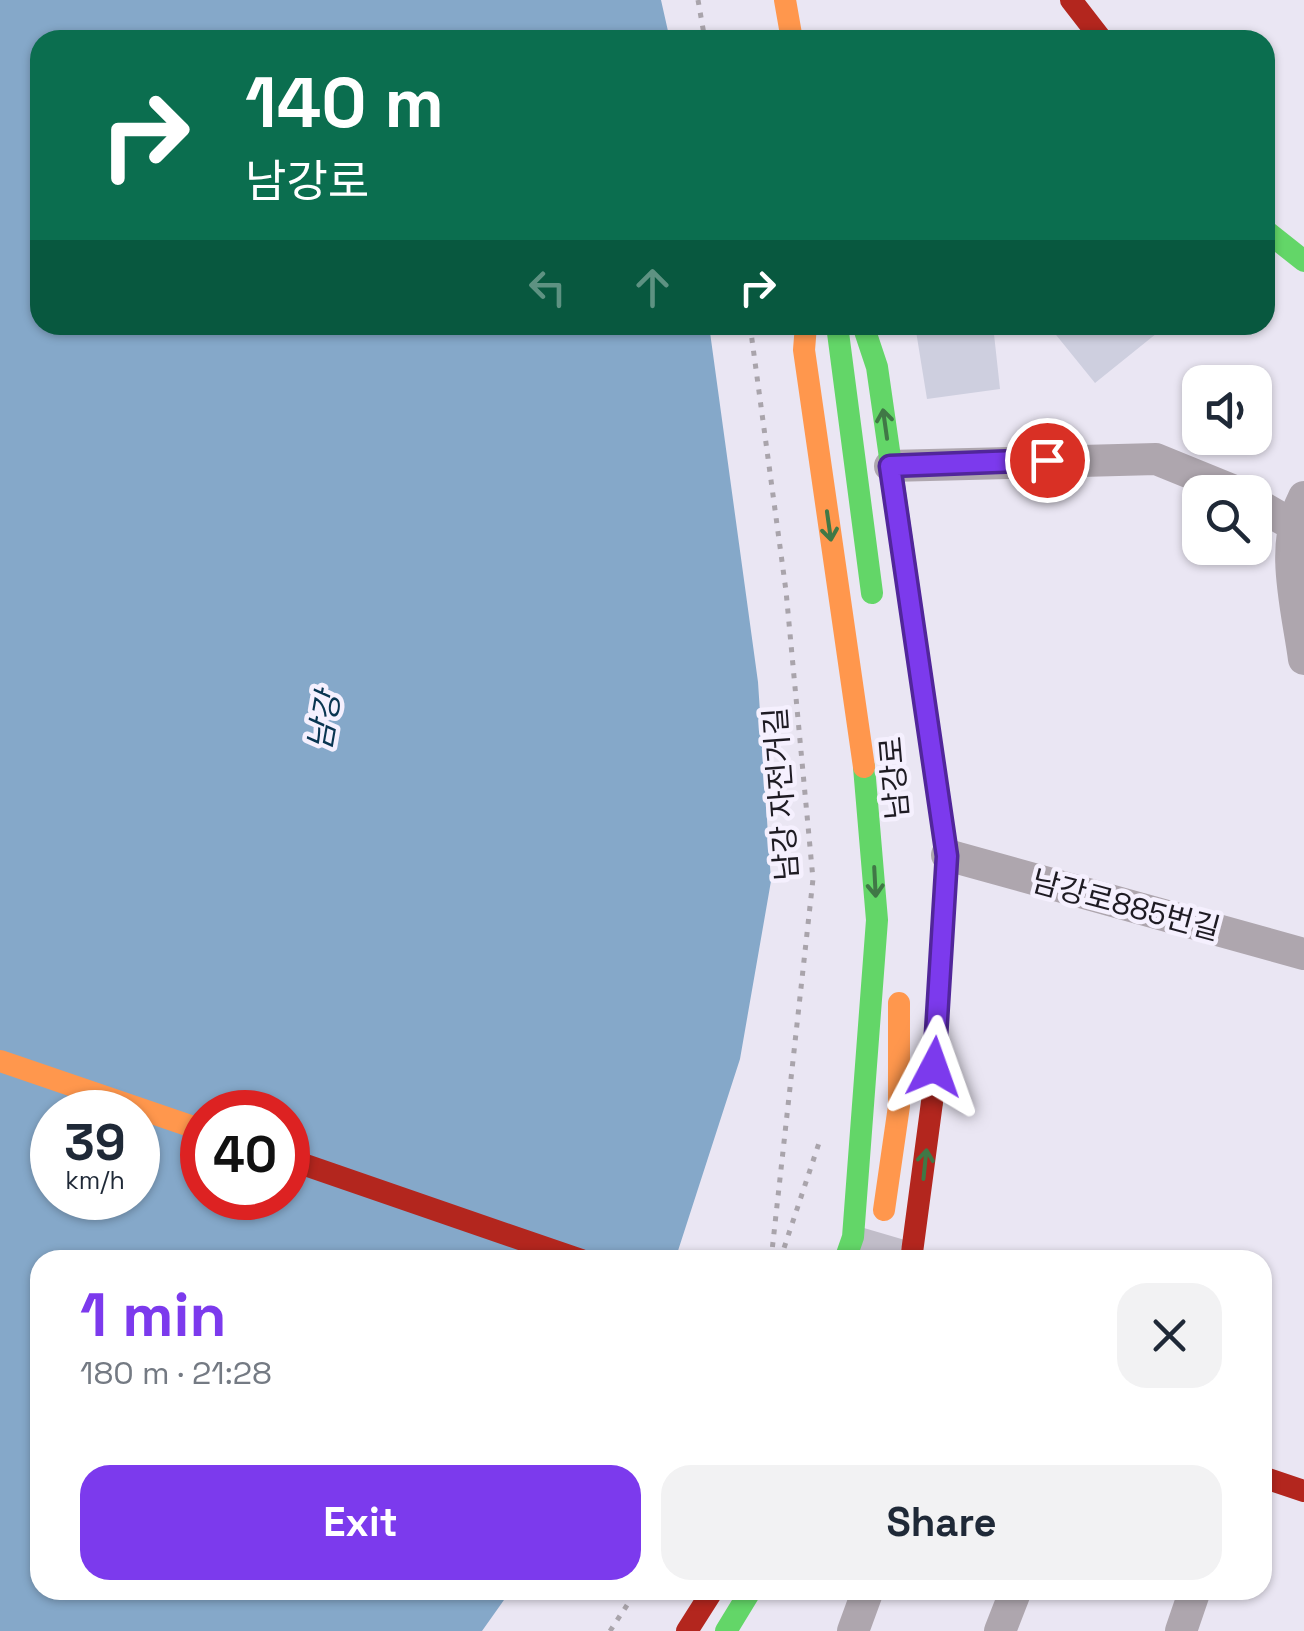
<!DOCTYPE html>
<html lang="en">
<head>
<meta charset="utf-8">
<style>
	:root { --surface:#fff; --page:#f2f2f3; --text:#1f2937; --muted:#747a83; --accent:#7c3aed }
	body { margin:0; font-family:"Space Grotesk","Noto Sans KR",sans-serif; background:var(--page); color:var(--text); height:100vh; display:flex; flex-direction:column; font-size:38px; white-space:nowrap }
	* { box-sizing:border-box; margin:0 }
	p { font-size:32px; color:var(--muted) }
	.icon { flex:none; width:55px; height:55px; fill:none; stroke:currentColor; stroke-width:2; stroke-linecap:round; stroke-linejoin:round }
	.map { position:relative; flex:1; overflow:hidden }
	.side { position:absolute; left:30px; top:1250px; width:1242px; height:350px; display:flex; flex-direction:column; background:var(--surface); border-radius:30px; box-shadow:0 2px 8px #0004 }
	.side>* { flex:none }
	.top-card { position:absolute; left:30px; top:30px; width:1245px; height:305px; border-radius:30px; box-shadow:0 2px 8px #0004; background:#0b6e4f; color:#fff; overflow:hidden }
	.tools { position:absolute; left:1182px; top:365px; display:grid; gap:20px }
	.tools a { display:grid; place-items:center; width:90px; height:90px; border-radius:20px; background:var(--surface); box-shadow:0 2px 8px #0004; font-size:50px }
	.speed { position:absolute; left:30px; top:1090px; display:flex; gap:20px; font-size:50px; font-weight:700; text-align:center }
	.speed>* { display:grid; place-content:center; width:130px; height:130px; border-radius:50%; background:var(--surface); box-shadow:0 2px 8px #0004; line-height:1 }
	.speed small { font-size:25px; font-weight:400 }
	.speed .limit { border:15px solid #d22; background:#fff; color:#111 }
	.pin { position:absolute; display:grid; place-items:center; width:85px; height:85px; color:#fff; margin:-42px; border:5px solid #fff; border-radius:50%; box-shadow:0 2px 10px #0007 }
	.me { position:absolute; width:110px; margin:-55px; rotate:4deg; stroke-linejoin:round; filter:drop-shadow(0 0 8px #0008) }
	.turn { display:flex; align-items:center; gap:35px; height:210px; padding:0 50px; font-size:45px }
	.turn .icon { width:130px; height:130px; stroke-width:2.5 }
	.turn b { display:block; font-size:70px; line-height:85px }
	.lanes { display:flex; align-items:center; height:95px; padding:0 50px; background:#0003; justify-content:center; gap:50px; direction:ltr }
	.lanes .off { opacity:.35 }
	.round { display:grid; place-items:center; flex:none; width:105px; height:105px; border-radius:30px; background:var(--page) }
	.head { display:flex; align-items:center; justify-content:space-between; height:170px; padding:0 50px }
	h1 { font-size:60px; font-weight:600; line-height:75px; color:var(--accent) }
	.action { display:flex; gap:20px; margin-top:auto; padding:20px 50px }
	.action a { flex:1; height:115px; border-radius:30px; background:var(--accent); color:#fff; font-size:40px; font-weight:600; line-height:115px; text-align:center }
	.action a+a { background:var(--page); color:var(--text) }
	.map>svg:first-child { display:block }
</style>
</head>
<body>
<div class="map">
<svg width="1304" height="1631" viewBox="0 0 1304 1631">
	<rect width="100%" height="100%" fill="#eae6f3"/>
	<path fill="#85a8c9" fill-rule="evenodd" d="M0,0H661L670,40H40V325H709L758,682L771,881L740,1059L675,1260H40V1590H511L482,1631H0ZM52,1112H138V1198H52ZM202,1112H288V1198H202Z"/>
	<path fill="#cecfdf" d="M915,325H993L1000,389L927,399Z
		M1048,325H1167L1095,383Z"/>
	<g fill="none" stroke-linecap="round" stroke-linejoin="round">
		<path stroke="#c1bdc9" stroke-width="48" stroke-dasharray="48 24" stroke-linecap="butt" d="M873,1260L881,1233"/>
		<path stroke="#a9a4ab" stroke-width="5" stroke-dasharray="5 8" stroke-linecap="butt" d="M698,0L705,40
			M750,325L786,591L813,879L771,1260
			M780,1260L820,1140
			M610,1631L637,1590"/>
		<path stroke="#aea6ae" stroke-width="32" d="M890,466L1156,459L1237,492
			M1304,497C1279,546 1297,607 1304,659
			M1255,503L1293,525
			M947,855L1304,954
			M853,1631L868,1590
			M1000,1631L1016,1590
			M1181,1631L1195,1590"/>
		<path stroke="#63d668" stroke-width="22" d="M1265,230L1304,261
			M837,325L872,593
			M863,325L877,367L947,855L932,1102
			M845,1260L853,1237L877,920L864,767
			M726,1631L751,1590"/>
		<path stroke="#ff974d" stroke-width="22" d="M785,0L792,40
			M806,325L804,350L864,767
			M0,1061L202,1130
			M884,1210L899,1106V1003"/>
		<path stroke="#b3261e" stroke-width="22" d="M1071,0L1102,40
			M288,1159L581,1260
			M911,1260L932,1102
			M1262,1477L1304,1491
			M687,1631L713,1590"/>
	</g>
	<defs><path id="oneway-shaft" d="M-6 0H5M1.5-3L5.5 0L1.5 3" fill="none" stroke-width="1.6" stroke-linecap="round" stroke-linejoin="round" transform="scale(2.5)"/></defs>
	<g stroke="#407846">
		<use href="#oneway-shaft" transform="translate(885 424) rotate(-98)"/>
		<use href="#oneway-shaft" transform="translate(829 526) rotate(82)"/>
		<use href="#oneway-shaft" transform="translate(875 882) rotate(87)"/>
		<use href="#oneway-shaft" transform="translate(925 1164) rotate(-84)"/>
	</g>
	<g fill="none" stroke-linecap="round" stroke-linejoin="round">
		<defs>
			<path id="route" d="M934,1067L947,856L890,466L1047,460"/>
		</defs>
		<use href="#route" stroke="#51269a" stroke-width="25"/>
		<use href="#route" stroke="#7c3aed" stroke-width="18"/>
	</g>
	<g text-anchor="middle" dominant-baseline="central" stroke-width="9" stroke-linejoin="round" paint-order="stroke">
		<g font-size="30" fill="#1e1b23" stroke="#f5f0fe">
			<text transform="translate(894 778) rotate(-95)">남강로</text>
			<text transform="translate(781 794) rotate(-94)">남강 자전거길</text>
			<text transform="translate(1126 905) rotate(15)">남강로885번길</text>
		</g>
		<g font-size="32" font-style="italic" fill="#093551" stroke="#f5f0fe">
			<text transform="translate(324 721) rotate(-80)">남강</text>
		</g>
	</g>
</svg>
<div class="tools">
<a><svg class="icon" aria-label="sound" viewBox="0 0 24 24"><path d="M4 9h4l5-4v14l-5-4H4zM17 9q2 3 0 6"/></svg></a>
<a><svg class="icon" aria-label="search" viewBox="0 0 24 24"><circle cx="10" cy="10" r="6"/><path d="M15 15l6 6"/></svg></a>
</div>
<div class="speed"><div>39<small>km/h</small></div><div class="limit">40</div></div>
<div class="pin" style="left:1047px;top:460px;background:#d93025"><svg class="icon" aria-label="arrive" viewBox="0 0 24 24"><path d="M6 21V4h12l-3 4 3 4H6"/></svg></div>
<svg class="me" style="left:934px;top:1067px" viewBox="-20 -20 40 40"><path d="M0-17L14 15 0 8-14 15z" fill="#7c3aed" stroke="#fff" stroke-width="4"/></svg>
<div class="top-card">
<div class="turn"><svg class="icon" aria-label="right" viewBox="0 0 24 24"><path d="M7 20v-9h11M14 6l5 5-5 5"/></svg><div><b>140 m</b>남강로</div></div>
<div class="lanes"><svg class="icon off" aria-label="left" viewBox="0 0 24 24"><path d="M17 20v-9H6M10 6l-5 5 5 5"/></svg><svg class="icon off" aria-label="ahead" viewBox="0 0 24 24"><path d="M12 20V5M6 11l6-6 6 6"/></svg><svg class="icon" aria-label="right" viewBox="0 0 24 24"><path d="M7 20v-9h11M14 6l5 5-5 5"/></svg></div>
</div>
<section class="side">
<div class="head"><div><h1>1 min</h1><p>180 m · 21:28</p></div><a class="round"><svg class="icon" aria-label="close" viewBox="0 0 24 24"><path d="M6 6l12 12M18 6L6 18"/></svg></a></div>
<div class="action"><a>Exit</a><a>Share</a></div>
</section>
</div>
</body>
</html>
